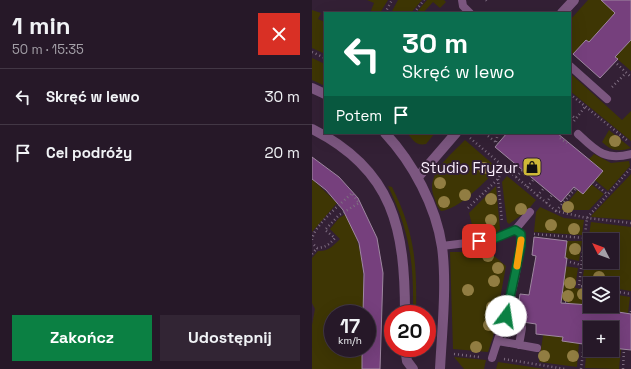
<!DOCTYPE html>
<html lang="pl">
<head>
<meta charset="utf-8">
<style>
	:root { --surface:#261828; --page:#322534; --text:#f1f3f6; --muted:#a4a0a8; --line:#423745; --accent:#0b8043 }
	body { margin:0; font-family:"Space Grotesk",sans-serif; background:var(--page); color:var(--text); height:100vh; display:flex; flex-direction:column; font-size:15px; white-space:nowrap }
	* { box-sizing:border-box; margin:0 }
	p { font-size:13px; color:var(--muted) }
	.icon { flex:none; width:22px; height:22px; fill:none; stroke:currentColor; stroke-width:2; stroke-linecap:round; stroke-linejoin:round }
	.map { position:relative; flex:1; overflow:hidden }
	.sheet { display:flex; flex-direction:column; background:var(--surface); width:312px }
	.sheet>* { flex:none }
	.guide { position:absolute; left:12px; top:12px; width:247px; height:122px; border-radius:0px; box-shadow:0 4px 16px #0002,0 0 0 1px var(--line); background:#0b6e4f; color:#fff; overflow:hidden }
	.needle { width:26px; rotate:312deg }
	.controls { position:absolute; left:271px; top:233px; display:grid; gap:8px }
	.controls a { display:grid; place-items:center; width:36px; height:36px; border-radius:0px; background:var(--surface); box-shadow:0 4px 16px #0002,0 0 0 1px var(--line); font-size:20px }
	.speed { position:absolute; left:12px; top:305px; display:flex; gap:8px; font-size:20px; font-weight:700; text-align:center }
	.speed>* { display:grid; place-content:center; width:52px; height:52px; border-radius:50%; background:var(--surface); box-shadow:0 4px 16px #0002,0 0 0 1px var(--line); line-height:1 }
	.speed small { font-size:10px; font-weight:400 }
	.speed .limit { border:6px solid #d22; background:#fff; color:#111 }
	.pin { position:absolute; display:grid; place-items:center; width:34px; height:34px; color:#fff; margin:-17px; border-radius:8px; box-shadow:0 2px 6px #0006 }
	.me { position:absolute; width:44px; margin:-22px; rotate:14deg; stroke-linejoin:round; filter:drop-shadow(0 0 3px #0008) }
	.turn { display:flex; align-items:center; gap:14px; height:84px; padding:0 12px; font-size:18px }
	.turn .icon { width:52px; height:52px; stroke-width:2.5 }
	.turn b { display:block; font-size:28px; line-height:34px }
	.then { display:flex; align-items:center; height:38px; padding:0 12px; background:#0003; gap:8px; font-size:15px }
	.round { display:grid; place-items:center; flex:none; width:42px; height:42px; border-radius:0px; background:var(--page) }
	.headline { display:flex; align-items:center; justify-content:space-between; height:68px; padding:0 12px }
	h1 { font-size:24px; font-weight:800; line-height:30px }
	.primary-button { display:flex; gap:8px; margin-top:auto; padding:8px 12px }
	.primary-button a { flex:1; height:46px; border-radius:0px; background:var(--accent); color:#fff; font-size:16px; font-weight:800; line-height:46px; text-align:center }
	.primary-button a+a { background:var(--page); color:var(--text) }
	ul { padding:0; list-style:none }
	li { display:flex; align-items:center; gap:12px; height:56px; padding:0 12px; border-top:1px solid var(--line) }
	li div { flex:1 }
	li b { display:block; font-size:15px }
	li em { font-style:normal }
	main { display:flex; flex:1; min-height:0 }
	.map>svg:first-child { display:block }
</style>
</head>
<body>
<main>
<section class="sheet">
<div class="headline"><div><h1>1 min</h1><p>50 m · 15:35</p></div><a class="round" style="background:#d93025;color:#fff"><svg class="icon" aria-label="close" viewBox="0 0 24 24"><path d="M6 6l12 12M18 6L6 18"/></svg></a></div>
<ul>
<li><svg class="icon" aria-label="left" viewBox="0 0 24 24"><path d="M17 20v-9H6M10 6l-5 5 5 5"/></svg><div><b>Skręć w lewo</b></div><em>30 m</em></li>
<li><svg class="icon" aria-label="arrive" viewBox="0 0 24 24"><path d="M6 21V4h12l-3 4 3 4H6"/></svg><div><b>Cel podróży</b></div><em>20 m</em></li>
</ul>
<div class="primary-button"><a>Zakończ</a><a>Udostępnij</a></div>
</section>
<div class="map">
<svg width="319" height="369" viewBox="0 0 319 369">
	<rect width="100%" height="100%" fill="#332035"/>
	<path fill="#3e3604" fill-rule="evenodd" d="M55,0H76L68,13H58L62,3Z
		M86,0H110L99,13H79Z
		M115,0H132L134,2L128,8L121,2L111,13H104Z
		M276,0H303V13L277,42L274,40L261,54L258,51V20Z
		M0,10L9,13L6,19L13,22V54L0,48Z
		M319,40V71L303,57Z
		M0,58L13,64V86L0,80Z
		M258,73L310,120L319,111V141L258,91Z
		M297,130L319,148C306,152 300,151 290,142Z
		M95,133H123L114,144C104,146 101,140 95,133Z
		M153,140L183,166V172C169,185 147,209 129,211C125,207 124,202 122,197C113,174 138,156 153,140Z
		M282,154L299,163L317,161L318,166L296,191L283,180L291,171L277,159Z
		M319,174V220L280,217L279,216Z
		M195,176L224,200L215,211L197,224L195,222L190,182Z
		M0,179L25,203L0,232Z
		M279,184L292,194L277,210H249L266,190L271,194Z
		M76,186L80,187C103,233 105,263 104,314H101C102,263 98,232 76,186Z
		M184,186L188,229L185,232L163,236L157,213Z
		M228,207L252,218L272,220L270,235L222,232L224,212Z
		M34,214C53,251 52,274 51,314H21V348H50V369H0V325L3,309L0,303V258L6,251C16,252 22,245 28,239L18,229L27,218Z
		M279,222L319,227V291L300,288V284L270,283ZM278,240H300V262H278Z
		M255,241H270L267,261L253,258Z
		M138,252H169L181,255L194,266L181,337L176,352L141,349Z
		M251,266L266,268L263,288L276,290L273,307L256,305V301L250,300L251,292H247Z
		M300,294L318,297L316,313L281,308V306H300Z
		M232,329L267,343L265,367L227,362Z
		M275,344L278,345V350H300V348L309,349L307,369L273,368Z
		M142,357L174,360L172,369H152Z
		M186,362L233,369H184Z"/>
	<path fill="#76407d" stroke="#9f88a1" d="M289,0H319V40L303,57L306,59L288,78L261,54L274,40L277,42L303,13Z
		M195,133H245L291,171L271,194L262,187L249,202L183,147Z
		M0,157L27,177L46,198L65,238L71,273L68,369H50V348H55V314H51L52,274L47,243L31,210L14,190L0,179Z
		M222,237L255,241L253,258H255L249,303L278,305L281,306V308L319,314V350L300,348V328H278V345L250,341L251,337L224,334V324L204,321L208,294L217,295L224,256L220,255Z"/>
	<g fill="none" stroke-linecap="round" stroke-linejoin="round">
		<path stroke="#7e6d80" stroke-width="2.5" stroke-dasharray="1 3" stroke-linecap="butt" d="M174,0L176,2
			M73,13L80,0
			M102,13L112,0
			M0,52L13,58
			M305,64L319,77
			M300,87L314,73
			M258,94L316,141
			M258,114L264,119
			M262,121L273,107
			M247,134L248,133
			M176,136L186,144
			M158,138L244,211L275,218L319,223
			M248,138L255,143
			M184,142L186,133
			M204,177L210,171L217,175
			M186,179L190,222
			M281,182L296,195
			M215,187L222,179
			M225,196L232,188
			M234,203L240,195
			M156,208L186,179L192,168
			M244,211L264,188
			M222,234L273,238
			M0,240C1,226 30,203 40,193L47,203L27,215L13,230L23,238C17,245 14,247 5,248L0,243
			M0,254L5,248
			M258,262L269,265
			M278,287L267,286L275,218L318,169
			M300,291L319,294
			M249,302H254
			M277,305L278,300
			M319,312V311
			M142,354L167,357
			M192,359L253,369
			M269,369L272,344
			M311,369L312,349"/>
		<path stroke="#7c5780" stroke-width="8" d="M150,0L151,6L158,13
			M258,66L295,99
			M266,134C284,151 293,161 319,154
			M130,246L179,240L203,230
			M186,341L225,348
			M207,345L210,328
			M180,358C193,318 207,276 209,234L203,230L218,212"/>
		<path stroke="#7c5780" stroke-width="10" d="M250,13L262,0
			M0,88L13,94
			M0,129C82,170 93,230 93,314
			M73,133C101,163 124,206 130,247C135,284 130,331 128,369
			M106,177L144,133
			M93,348L95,361L101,369"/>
	</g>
	<g fill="#917d42">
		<circle cx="303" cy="141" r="6"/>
		<circle cx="172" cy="168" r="6"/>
		<circle cx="128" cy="183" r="6"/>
		<circle cx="153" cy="195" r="6"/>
		<circle cx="179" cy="199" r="6"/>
		<circle cx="132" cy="202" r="6"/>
		<circle cx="256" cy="207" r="6"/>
		<circle cx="209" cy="209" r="6"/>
		<circle cx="179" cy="220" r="6"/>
		<circle cx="239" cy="225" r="6"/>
		<circle cx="262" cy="229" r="6"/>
		<circle cx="263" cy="249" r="6"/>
		<circle cx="176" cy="256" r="6"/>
		<circle cx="186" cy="268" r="6"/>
		<circle cx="287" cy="277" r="6"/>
		<circle cx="182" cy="281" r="6"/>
		<circle cx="258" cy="283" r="6"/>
		<circle cx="156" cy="290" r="6"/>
		<circle cx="271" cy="294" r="6"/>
		<circle cx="256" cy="296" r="6"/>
		<circle cx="180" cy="307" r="6"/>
		<circle cx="177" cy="325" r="6"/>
		<circle cx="164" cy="347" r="6"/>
		<circle cx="232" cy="356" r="6"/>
		<circle cx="261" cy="356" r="6"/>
	</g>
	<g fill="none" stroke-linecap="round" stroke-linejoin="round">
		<defs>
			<path id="route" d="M167,241L179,240L203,230L209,234V246L194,316"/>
		</defs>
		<use href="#route" stroke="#07532c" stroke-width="10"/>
		<use href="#route" stroke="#0b8043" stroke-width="7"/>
		<path stroke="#f59e0b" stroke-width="7" d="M205,266L209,240"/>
	</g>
	<defs>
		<symbol id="shop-square" viewBox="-11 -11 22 22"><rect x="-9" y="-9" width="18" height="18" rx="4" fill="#ceb938" stroke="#332035"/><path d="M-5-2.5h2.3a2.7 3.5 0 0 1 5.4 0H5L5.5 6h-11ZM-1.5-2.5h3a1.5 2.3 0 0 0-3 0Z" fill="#111"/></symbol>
	</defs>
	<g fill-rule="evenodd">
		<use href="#shop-square" x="209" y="156" width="22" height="22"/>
	</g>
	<g text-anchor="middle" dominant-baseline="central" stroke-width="4" stroke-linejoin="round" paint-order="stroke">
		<g font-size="15" fill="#f9edfb" stroke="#332035" text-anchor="end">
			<text x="206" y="167">Studio Fryzur</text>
		</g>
	</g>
</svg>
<div class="controls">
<a><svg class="needle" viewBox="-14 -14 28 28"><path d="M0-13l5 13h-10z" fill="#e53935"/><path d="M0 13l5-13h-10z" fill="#a4a0a8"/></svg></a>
<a><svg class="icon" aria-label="layers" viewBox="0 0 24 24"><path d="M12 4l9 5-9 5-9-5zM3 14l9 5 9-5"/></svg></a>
<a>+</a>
</div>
<div class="speed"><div>17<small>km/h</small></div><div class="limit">20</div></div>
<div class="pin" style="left:167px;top:241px;background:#d93025"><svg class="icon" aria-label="arrive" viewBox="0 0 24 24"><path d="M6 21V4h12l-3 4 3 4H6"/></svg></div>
<svg class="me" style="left:194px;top:316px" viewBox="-20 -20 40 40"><circle r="19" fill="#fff"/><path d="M0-13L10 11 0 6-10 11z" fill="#0b8043"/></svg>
<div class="guide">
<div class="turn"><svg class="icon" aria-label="left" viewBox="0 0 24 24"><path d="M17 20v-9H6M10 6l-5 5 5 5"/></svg><div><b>30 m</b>Skręć w lewo</div></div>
<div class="then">Potem<svg class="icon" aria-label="arrive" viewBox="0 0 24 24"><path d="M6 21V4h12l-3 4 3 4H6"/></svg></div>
</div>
</div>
</main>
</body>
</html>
